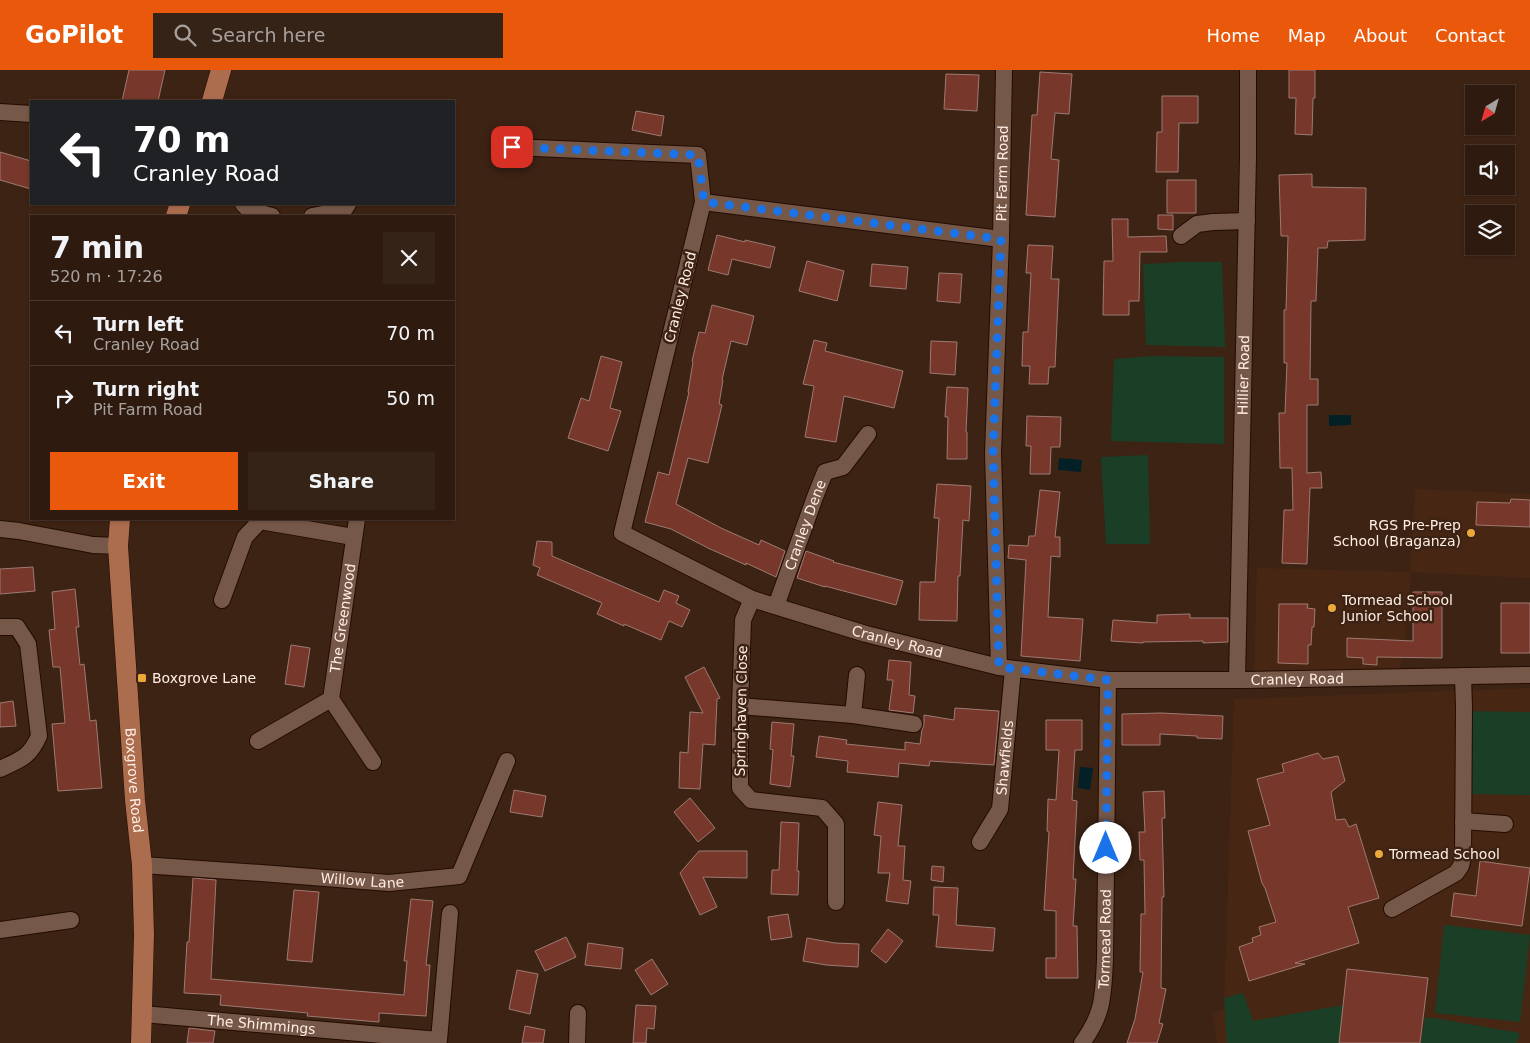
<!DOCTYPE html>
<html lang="en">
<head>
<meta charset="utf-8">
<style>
	:root { --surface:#2e1a0f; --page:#362318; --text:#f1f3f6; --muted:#a7a19e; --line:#49382f; --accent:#ea580c }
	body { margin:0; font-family:"DejaVu Sans",sans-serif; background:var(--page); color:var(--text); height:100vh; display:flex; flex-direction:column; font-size:19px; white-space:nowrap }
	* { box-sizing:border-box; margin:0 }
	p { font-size:16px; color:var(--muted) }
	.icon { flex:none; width:28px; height:28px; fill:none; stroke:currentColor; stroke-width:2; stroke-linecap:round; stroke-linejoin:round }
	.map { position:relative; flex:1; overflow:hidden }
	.panel { position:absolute; left:30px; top:145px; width:425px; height:305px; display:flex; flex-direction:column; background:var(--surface); border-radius:0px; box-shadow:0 1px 4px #0004,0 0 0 1px var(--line) }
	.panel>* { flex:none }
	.guide { position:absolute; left:30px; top:30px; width:425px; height:105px; border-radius:0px; box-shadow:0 1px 4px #0004,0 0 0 1px var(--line); background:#202124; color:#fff; overflow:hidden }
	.needle { width:32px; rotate:217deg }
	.buttons { position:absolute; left:1465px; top:15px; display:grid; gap:10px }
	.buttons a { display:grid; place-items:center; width:50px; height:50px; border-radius:0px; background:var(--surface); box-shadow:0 1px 4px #0004,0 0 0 1px var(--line); font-size:25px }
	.pin { position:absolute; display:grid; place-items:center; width:42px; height:42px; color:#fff; margin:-21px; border-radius:10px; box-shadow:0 2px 8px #0006 }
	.me { position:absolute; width:55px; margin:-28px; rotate:0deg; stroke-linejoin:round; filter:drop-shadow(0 0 4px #0008) }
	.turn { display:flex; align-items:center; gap:18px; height:105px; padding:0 20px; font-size:22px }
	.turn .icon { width:65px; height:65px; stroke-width:2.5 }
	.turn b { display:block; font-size:35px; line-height:42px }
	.round { display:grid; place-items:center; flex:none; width:52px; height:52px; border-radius:0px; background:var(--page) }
	.summary { display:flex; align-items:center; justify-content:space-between; height:85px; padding:0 20px }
	h1 { font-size:30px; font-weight:600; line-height:38px }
	.action { display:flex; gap:10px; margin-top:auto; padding:10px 20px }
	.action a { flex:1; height:58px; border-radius:0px; background:var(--accent); color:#fff; font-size:20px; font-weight:600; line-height:58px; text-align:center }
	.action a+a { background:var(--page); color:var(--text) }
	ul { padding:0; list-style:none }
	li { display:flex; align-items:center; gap:15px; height:65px; padding:0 20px; border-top:1px solid var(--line) }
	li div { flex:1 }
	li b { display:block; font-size:19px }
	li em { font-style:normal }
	header { display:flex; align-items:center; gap:30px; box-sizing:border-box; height:70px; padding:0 25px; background:var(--accent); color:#fff }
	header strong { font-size:24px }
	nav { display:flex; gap:28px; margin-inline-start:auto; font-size:18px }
	.search { width:350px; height:45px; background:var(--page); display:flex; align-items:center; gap:12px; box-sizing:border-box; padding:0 18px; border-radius:0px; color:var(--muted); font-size:19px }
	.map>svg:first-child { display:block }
</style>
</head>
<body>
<header>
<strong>GoPilot</strong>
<div class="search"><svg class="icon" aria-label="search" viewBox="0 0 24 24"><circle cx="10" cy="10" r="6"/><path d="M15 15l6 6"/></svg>Search here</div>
<nav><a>Home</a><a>Map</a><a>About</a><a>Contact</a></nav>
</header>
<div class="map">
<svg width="1530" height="973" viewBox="0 0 1530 973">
	<rect width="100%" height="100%" fill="#3d2314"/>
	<path fill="#472714" d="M1415,419L1530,424V508L1411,502L1406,562L1399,605L1254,606L1257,498L1410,502Z
		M1530,618V973H1217L1213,944L1224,939L1234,629Z"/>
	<path fill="#1a3e26" d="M1182,192H1222L1225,277L1146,275L1143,194Z
		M1151,286L1224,287V374L1111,371L1114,289Z
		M1148,385L1150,474H1106L1101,387Z
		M1468,641L1530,642V725L1467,724Z
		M1444,855L1530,865L1520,952L1435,943Z
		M1243,923L1253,951L1343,935L1339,973H1227L1224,928Z
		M1425,948H1434L1520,963L1517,973H1421Z"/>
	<path fill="#022025" d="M1329,345H1351V355L1329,356Z
		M1059,388L1082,390L1081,402L1058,400Z
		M1080,697L1093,698L1090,720L1078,718Z"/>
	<path fill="#77372b" stroke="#9e7a72" d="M129,0H165L158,31H122Z
		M1289,0H1315V28H1313L1312,65L1295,64L1296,28H1289Z
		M1040,2L1072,4L1069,44L1055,43L1051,89L1059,90L1055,147L1026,145L1032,45H1037Z
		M946,4L979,5L977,41L944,39Z
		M1162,26H1198V53H1179L1178,102H1156L1157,62H1162Z
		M636,41L664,46L661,66L632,60Z
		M0,82L31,91V119L0,110Z
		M1312,104V117L1366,118L1365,170L1328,171L1327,178H1318L1316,231H1311L1310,309H1318V335H1307V403L1321,402L1322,418H1310L1307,494L1282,493L1284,440H1293L1292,398H1280L1279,343H1285L1287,293H1284V240H1286L1288,166H1281L1279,105Z
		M1167,110H1196V143H1167Z
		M1158,145H1173V160L1158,159Z
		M1112,149H1128V167L1166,166L1167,182H1140L1139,231H1129V245H1103L1104,191H1113Z
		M717,165L745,172V170L775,177L770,198L732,189L728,205L708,200Z
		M1028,175L1053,176L1051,209H1059L1055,297H1049L1048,314H1029L1030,296H1022L1023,262H1028L1031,203H1026Z
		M807,191L844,201L837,231L799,221Z
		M872,194L908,197L906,219L870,216Z
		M939,203L962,204L960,233L937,231Z
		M712,235L754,246L747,275L731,271L722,310H723L719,334L722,335L708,393L688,388L676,434L721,458L759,475L761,470L785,481L776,507L746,493V495L708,478L671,459L645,452L658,402L669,405L689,322H688L693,292L692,291L699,262L705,263Z
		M814,270L827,273L825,281L903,301L894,338L844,326L836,372L805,367L814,316L803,314Z
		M931,271L957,272L955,305L930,303Z
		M601,286L622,292L610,338L621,341L608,381L568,368L581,328L589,331Z
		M947,317L968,318L966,362H967V389H947L948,347H945Z
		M1027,346L1061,347L1060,377H1051L1050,404H1030L1031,376H1026Z
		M937,414L971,416L969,451L963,450L960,506H958L957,551L919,550L920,512H935L939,448H934Z
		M1040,420L1060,422L1055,467H1060V487L1051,486L1048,547L1083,549L1080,591L1021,586L1026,490L1008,488L1009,475L1028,476L1029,466H1035Z
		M1511,429L1530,430V457L1476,455L1477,432L1510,433Z
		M537,471L552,472V486L659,532L664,520L679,526L676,533L690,540L682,557L669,551L661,570L624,554V556L597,544L602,533L537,505L540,498L533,495Z
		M806,481L834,491L833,492L903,511L896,535L825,516V517L797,508Z
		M33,497L35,521L0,524V499Z
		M75,519L79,557H76L80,595L84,594L90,651L96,650L102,718L58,721L52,654L65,653L60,597H53L49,560L55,559L52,522Z
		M1413,522H1442V588L1377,587V595L1363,594V588L1347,587V568L1413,571Z
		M1501,533H1530V583H1501Z
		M1279,534H1308L1307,538L1315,539L1314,557H1312L1311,575H1308V594L1278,593Z
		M1190,544V548H1228V572L1203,573V571L1143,572V573L1111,571L1113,550L1157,553V545Z
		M291,575L310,578L304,617L285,614Z
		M889,590L911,592L909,625L915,626L913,643L889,640L893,610H887Z
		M704,597L720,628L717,629L715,675L703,674L700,719L679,718L680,682L688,683L690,642L703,643L685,607Z
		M13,631L16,656L0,657V633Z
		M955,638L999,641L994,695L930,691L929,696L899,693L898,707L847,702L848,691L816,687L819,666L847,670L846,674L905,680V672L920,674L922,660L924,655V645L954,650Z
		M1161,643L1223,646L1222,669L1197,668V666L1160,664V675H1122V644Z
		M1046,650H1082V680H1075L1072,730L1077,731L1073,809H1076L1073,856H1077L1078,908H1046V888H1056V841L1044,840L1049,762L1047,761L1048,729L1056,730L1059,680H1046Z
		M772,652L794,654L791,686H794L790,717L770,714L773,680L770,679Z
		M1318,683L1323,689L1338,686L1345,711L1331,722L1336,750L1345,749L1349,757L1356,754L1379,828L1348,837L1359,873L1295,893L1305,894L1249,911L1239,877L1253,872L1252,868L1261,865L1259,857L1276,852L1265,818L1262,813L1248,761L1270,755L1257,709L1284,702L1282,694Z
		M514,720L546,726L542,747L510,742Z
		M1164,721L1165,748H1162L1164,827H1162L1161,918L1166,919L1159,953L1163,954L1157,973H1127L1135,949L1143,902H1140L1141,844H1145L1144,790H1140L1139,762H1145L1143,722Z
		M690,728L715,758L698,772L674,742Z
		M878,732L902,735L898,776H905L903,810L911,811L908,834L886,831L890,803H878L881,766L874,765Z
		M781,752L799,753L797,801H799L798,825L771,824L772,800H779Z
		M699,781H747V808L703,807L717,837L700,845L680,803Z
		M1480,791L1530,798L1522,856L1451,846L1454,823L1476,826Z
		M932,796L944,797L943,812L931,810Z
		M193,808L216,810L211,909L404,925L407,891H404L411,829L433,831L426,895H430L426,946L379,943V952L307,946L308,943L220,935L221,925L184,923L187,872H189Z
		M934,817L958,818L956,855L995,858L993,881L936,877L939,845H933Z
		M294,820L319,822L312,892L287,890Z
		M788,844L792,867L771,870L768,847Z
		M888,859L903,871L886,893L871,881Z
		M566,867L576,887L545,901L535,881Z
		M807,868L835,873L859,874L858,897L826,895L803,891Z
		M588,873L623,878L621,899L585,895Z
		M652,889L668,914L651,925L635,900Z
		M1347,899L1428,908L1420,973H1339Z
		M517,900L538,904L530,944L509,939Z
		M636,935L656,936L654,959L647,958L646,973H633Z
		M525,956L545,960L543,973H522Z
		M189,958L215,961L213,973H187Z"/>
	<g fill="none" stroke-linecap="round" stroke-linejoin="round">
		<defs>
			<g id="minor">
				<path d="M0,42L31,44"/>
				<path d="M512,77L698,85L703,132L1001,169"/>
				<path id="s1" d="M703,132L622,463L752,529L866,564L999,597L1108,610H1245L1530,605"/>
				<path d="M243,134L249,140L272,146"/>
				<path d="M312,146L344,140L348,134"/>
				<path d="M1181,166L1197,154L1213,152L1247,151"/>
				<path d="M0,459L19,461L93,475L118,476"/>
				<path d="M752,529L743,550L740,636V718L751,730L822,738L836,754V832"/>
				<path d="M222,530L245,467L260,451L353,467"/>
				<path id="s2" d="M776,536L815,427L825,402L843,397L868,364"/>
				<path d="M0,557H17L28,574L39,666C29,688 21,689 0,699"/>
				<path id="s3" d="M999,597L993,383L1001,169L1004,0"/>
				<path id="s4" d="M1237,610L1248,87V0"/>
				<path d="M331,629L373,692"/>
				<path d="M740,636L853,645L857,605"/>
				<path d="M853,645L914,654"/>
				<path id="s5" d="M258,671L331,629L357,449"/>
				<path d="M1463,751L1505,754"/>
				<path id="s6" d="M980,772L1000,739L1013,599"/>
				<path id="s7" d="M142,795L261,803L389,813L459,806L507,691"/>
				<path d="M1392,839L1456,803L1461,796L1463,787L1464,637L1463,606"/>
				<path d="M0,860L71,850"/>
				<path id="s8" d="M143,944L439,970L450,843"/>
				<path d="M577,973L578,943"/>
				<path id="s9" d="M1082,973C1104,943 1103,926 1105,890L1108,610"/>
			</g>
			<g id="major">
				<path d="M212,31L221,0"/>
				<path d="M176,146L180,134"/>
				<path id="s10" d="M120,449L118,476L135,730L142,795L144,865L141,973"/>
			</g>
		</defs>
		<use href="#minor" stroke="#230c01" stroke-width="18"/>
		<use href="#major" stroke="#230c01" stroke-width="21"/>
		<use href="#minor" stroke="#765848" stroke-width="16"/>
		<use href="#major" stroke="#ac6c4e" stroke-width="20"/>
	</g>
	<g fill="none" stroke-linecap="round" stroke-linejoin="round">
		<path stroke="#1a73e8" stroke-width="9" stroke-dasharray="0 16.2" d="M512,77L698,85L704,132L1001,169L993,382L999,597L1108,610L1106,778"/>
	</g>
	<g fill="#eca93b" stroke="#3d2314" stroke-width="2">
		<circle cx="1471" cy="463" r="5"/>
		<circle cx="1332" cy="538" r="5"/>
		<rect x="137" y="603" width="10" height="10" rx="2.5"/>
		<circle cx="1379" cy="784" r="5"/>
	</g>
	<g text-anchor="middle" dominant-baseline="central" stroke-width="5" stroke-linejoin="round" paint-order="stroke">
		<g font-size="14" fill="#ffede3" stroke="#3d2314">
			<text stroke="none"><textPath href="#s3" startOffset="494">Pit Farm Road</textPath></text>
			<text transform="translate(680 227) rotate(-76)">Cranley Road</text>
			<text stroke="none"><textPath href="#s4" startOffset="305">Hillier Road</textPath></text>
			<text stroke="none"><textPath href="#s2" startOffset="86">Cranley Dene</textPath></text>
			<text stroke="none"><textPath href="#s5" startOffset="166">The Greenwood</textPath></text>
			<text stroke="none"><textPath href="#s1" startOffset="638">Cranley Road</textPath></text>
			<text stroke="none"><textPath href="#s1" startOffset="1042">Cranley Road</textPath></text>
			<text transform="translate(741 641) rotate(-89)">Springhaven Close</text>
			<text stroke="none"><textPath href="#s6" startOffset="90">Shawfields</textPath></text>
			<text stroke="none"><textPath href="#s10" startOffset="262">Boxgrove Road</textPath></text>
			<text stroke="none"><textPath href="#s7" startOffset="221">Willow Lane</textPath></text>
			<text stroke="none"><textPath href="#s9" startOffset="109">Tormead Road</textPath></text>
			<text stroke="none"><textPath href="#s8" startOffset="119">The Shimmings</textPath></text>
		</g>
		<g font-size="14" fill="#ffede3" stroke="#3d2314" text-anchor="start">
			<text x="1461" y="455" text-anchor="end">RGS Pre-Prep<tspan x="1461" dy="16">School (Braganza)</tspan></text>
			<text x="1342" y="530">Tormead School<tspan x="1342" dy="16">Junior School</tspan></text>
			<text x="152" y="608">Boxgrove Lane</text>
			<text x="1389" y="784">Tormead School</text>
		</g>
	</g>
</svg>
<div class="buttons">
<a><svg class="needle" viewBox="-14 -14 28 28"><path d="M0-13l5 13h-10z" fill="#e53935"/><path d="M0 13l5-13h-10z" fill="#a7a19e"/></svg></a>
<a><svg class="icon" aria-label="sound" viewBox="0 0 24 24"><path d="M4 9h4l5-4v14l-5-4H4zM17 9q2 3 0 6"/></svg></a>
<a><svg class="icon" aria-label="layers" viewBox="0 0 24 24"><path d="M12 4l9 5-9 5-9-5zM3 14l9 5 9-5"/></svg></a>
</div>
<div class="pin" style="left:512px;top:77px;background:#d93025"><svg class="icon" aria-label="arrive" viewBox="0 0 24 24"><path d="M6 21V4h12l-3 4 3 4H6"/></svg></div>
<svg class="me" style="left:1106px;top:778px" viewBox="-20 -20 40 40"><circle r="19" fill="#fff"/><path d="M0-13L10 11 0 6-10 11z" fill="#1a73e8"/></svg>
<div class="guide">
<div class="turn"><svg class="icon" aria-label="left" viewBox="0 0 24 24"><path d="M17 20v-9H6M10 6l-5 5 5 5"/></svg><div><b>70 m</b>Cranley Road</div></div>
</div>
<section class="panel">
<div class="summary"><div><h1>7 min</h1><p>520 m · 17:26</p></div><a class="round"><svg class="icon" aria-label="close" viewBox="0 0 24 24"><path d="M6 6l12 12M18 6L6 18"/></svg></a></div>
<ul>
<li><svg class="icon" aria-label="left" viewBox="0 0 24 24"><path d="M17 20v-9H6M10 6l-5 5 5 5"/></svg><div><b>Turn left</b><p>Cranley Road</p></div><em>70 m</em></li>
<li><svg class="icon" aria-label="right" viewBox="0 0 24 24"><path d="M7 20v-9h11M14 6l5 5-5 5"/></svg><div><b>Turn right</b><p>Pit Farm Road</p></div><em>50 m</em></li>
</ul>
<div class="action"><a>Exit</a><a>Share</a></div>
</section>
</div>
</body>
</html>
